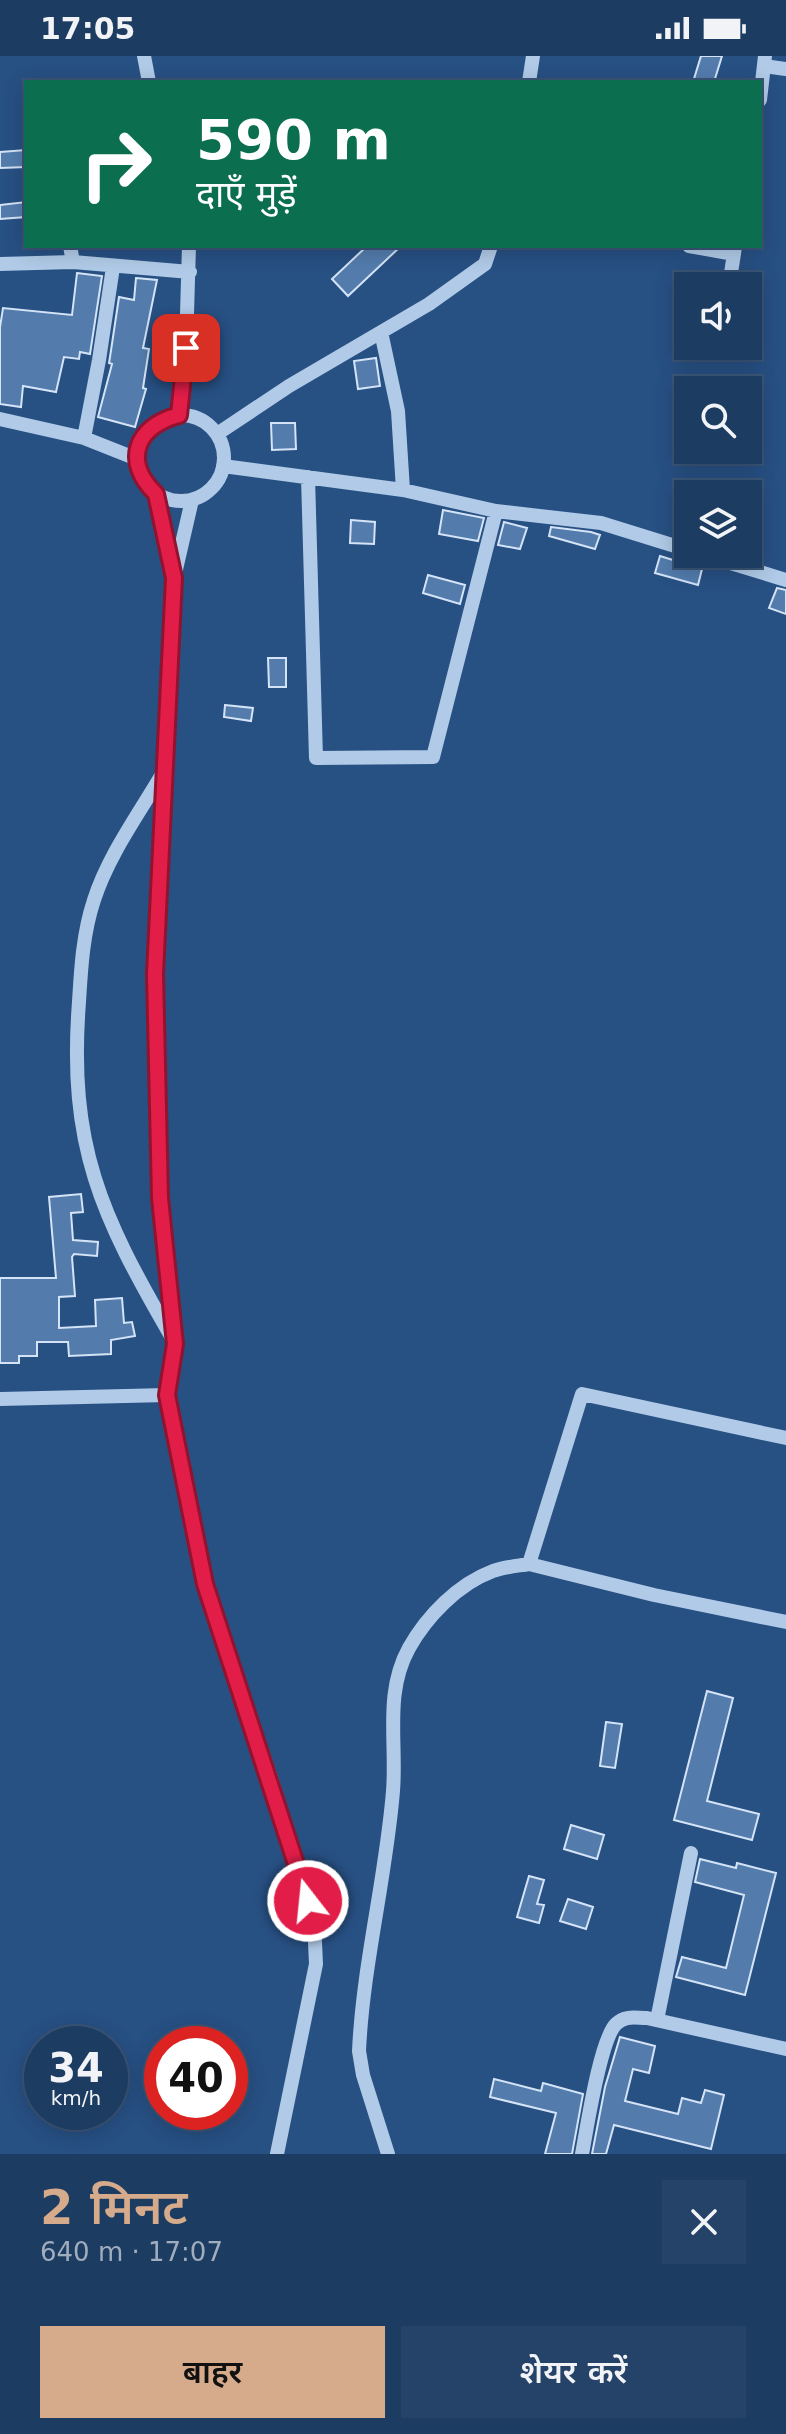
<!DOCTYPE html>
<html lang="hi">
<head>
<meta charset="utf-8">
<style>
	:root { --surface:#1d3c62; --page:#254368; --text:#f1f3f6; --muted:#a0adbe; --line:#3b5677; --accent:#d6ab8b }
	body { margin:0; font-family:"DejaVu Sans","Noto Sans Devanagari",sans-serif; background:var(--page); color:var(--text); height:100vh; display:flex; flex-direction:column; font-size:30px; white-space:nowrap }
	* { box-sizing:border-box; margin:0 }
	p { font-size:26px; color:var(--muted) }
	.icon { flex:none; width:44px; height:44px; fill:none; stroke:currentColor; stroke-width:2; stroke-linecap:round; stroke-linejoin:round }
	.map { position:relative; height:2098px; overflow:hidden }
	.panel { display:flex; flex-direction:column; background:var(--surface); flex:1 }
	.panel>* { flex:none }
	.banner { position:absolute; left:24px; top:24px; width:738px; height:168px; border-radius:0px; box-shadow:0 4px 20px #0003,0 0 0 2px var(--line); background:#0b6e4f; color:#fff; overflow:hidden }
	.buttons { position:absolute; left:674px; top:216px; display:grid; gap:16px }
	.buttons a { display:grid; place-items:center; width:88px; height:88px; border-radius:0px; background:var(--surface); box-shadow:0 4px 20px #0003,0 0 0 2px var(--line); font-size:40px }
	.speed { position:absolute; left:24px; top:1970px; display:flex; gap:16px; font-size:40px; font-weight:700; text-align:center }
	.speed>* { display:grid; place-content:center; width:104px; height:104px; border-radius:50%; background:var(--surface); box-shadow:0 4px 20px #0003,0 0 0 2px var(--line); line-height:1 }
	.speed small { font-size:20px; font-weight:400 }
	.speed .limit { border:12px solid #d22; background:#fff; color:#111 }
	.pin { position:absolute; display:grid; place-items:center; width:68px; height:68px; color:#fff; margin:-34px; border-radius:16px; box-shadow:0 4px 12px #0006 }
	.me { position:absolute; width:88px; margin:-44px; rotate:344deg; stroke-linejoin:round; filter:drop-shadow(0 0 6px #0008) }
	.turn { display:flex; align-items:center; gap:28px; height:168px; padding:0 40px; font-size:36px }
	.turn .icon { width:104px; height:104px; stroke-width:2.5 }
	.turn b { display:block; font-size:56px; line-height:68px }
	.round { display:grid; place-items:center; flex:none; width:84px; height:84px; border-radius:0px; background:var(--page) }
	.head { display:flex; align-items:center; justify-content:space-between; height:136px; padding:0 40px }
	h1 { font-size:48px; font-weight:600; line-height:60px; color:var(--accent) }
	.primary-button { display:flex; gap:16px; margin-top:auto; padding:16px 40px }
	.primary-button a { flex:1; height:92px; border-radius:0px; background:var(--accent); color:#111; font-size:32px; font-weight:600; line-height:92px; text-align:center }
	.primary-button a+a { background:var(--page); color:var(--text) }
	.status { display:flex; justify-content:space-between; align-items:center; height:56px; padding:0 40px; background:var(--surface); direction:ltr }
	.status svg { height:22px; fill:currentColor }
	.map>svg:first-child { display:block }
</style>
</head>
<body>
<div class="status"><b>17:05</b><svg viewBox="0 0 49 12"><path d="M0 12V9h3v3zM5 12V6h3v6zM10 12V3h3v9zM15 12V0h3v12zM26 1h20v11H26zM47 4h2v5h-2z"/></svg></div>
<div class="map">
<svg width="786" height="2098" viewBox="0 0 786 2098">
	<rect width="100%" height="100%" fill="#275083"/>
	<path fill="#537cad" stroke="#d4e3f6" stroke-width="2" d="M701,0H722L714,26H693Z
		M26,94V111L0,112V96Z
		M26,146V161L0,163V149Z
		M367,190H401L348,240L332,223Z
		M77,217L102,220L90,298L80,296L79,303L64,301L56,336L23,330L21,351L0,348V271L3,252L72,259Z
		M136,222L157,224L143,292L149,293L143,332L146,333L135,371L98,361L112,308L109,307L110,301L119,241L134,244Z
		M376,302L380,330L358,333L354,305Z
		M271,367H295L296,393L272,394Z
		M443,454L484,462L478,485L439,478Z
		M351,464L375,466L374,488L350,487Z
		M504,466L527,472L520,493L498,489Z
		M551,471L591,476L600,479L595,493L549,480Z
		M660,500L702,513L698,529L655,517Z
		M428,519L465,529L460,548L423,537Z
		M777,532L786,534V558L769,552Z
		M268,602H286V631H269Z
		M225,649L253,652L251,665L224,661Z
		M81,1138L83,1156L71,1157L73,1184L98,1186L97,1200L74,1198L72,1201L75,1240L59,1241V1272L96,1270L95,1244L122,1242L124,1267L132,1266L135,1280L111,1284V1298L69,1300L68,1286H37V1300H19V1307H0V1222H56L49,1141Z
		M707,1635L733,1642L707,1745L759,1758L752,1784L674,1764Z
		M606,1666L622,1668L615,1712L600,1710Z
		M571,1769L604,1779L597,1803L564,1793Z
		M700,1803L736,1812L737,1807L776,1817L745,1939L676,1921L682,1901L726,1912L744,1839L695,1826Z
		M529,1820L544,1824L537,1848L544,1849L539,1867L517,1861Z
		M568,1843L593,1851L586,1873L560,1865Z
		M620,1981L655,1990L649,2017L633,2013L625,2045L678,2058L682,2042L701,2047L705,2034L724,2039L711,2093L614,2069L606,2098H592L605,2031Z
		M494,2023L541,2035L543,2027L583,2038L572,2098H545L556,2057L490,2041Z"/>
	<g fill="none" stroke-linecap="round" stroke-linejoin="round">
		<path stroke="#b0cae7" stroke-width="14" d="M144,0L149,26
			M764,10L786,13
			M529,26L533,0
			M760,44L765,0
			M70,190L73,206
			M689,190L734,198
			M0,208L73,206L190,216
			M729,230L735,191
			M381,276L398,355L403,434
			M138 402a43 43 0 1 1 86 0a43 43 0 1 1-86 0Z
			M179,359L186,292L189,190
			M0,363L84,382L137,403
			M217,378L289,330L429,248L485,208L491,190
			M84,382L99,304L113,211
			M223,410L403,434L496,455L601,467L688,494
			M308,421L316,702L433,701L496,455
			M156,438L173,518
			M192,444L174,522L155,918L160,1142L175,1288L167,1339L205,1528L271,1722L314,1865L316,1908L277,2098
			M701,498L786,524
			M161,720C138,759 108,800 94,844C83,877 81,912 79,946C68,1090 101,1159 171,1280
			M0,1343L167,1339
			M786,1382L582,1338L529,1508L654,1539L786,1566
			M657,1964L691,1797
			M388,2098L363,2019L359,1995C363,1908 386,1822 393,1735C397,1686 384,1637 409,1592C427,1560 458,1528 493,1515C504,1511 517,1510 529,1508
			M582,2098C587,2072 600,1984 616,1968C625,1959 635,1962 647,1962L786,1993"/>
	</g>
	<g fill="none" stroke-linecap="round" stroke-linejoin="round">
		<defs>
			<path id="route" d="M186,292L179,359C136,370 122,405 156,438L174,522L155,918L160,1142L175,1288L167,1339L205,1528L308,1845"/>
		</defs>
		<use href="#route" stroke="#92132f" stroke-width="20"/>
		<use href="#route" stroke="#e11d48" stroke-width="14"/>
	</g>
</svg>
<div class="buttons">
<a><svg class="icon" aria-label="sound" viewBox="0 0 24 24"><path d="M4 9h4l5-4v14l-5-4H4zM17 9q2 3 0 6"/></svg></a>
<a><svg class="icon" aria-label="search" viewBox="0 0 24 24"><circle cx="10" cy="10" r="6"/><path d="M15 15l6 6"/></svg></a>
<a><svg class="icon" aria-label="layers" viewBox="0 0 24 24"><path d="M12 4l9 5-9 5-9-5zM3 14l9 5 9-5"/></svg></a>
</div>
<div class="speed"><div>34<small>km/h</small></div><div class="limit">40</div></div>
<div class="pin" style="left:186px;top:292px;background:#d93025"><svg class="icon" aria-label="arrive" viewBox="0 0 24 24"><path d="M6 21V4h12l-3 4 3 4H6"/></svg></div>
<svg class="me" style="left:308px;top:1845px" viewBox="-20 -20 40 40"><circle r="17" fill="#e11d48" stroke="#fff" stroke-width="3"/><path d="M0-11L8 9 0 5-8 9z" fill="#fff"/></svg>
<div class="banner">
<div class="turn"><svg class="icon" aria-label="right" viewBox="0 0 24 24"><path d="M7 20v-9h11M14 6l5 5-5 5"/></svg><div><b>590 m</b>दाएँ मुड़ें</div></div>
</div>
</div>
<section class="panel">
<div class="head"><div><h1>2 मिनट</h1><p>640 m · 17:07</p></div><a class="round"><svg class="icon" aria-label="close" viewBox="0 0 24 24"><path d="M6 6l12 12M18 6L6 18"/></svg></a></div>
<div class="primary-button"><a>बाहर</a><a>शेयर करें</a></div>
</section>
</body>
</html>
